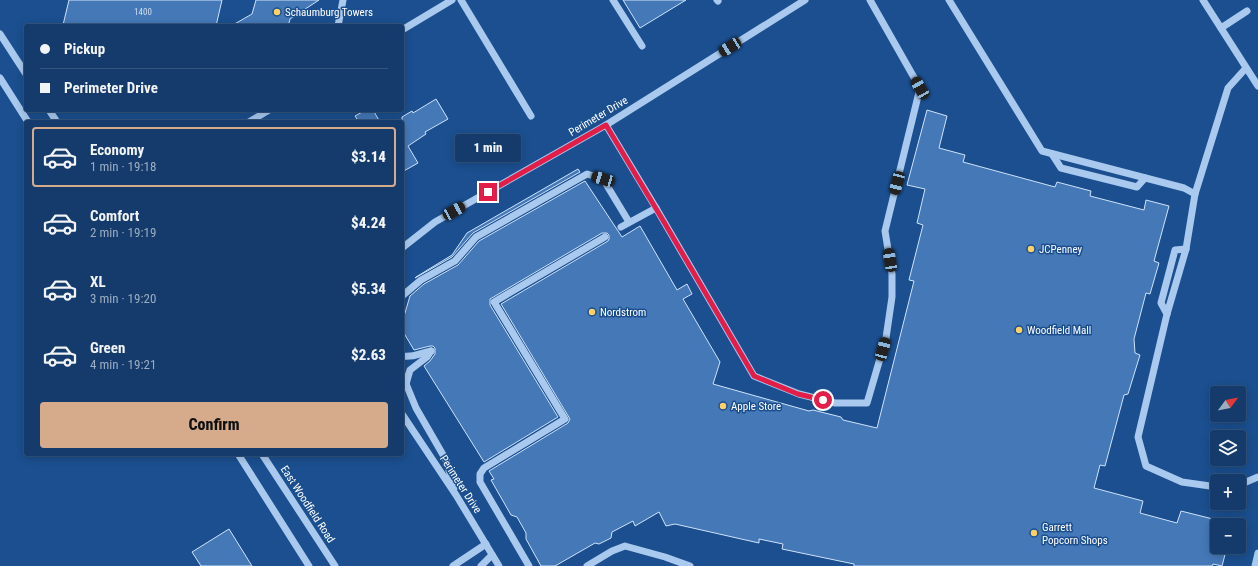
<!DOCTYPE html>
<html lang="en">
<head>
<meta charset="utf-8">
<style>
	:root { --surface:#143b6b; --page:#214673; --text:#f1f3f6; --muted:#9dadc1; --line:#33557e; --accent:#d6ab8b }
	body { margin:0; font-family:"Roboto Condensed",sans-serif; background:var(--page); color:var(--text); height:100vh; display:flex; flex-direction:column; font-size:15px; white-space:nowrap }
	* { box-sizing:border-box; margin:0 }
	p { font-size:13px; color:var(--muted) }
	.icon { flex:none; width:22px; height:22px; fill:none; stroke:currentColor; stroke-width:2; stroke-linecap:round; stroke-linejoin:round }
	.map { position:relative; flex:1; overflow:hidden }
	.sheet { position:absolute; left:24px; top:120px; width:380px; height:336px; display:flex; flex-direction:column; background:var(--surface); border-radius:4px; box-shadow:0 2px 10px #0003,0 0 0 1px var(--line) }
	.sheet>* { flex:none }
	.top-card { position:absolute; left:24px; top:24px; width:380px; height:88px; border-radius:4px; box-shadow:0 2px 10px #0003,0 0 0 1px var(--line); display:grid; align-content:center; height:88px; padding:0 16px; background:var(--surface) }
	.needle { width:26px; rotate:58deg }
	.fabs { position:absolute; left:1210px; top:386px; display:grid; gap:8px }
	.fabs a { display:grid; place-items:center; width:36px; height:36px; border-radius:4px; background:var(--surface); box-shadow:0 2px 10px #0003,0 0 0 1px var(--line); font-size:20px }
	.end { position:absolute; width:18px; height:18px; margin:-9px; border:5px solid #e11d48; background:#fff; box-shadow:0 0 0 2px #fff }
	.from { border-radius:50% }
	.bubble { position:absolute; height:28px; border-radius:4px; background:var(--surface); box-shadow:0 2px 10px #0003,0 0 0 1px var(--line); font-size:13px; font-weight:800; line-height:28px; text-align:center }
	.car { position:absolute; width:12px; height:24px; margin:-12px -6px; border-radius:5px; box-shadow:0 0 3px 1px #0007; background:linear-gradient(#222 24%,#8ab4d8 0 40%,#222 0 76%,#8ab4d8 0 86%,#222 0) }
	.top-card b { display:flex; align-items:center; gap:14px; height:38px; font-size:15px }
	.top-card b+b { border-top:1px solid var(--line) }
	.top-card i { width:10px; height:10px; background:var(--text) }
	ul { padding:7px 0 0; list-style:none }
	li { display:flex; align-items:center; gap:12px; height:60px; margin:0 8px 6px; padding:0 8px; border:2px solid transparent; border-radius:4px }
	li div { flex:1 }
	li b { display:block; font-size:15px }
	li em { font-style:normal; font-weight:800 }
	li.on { border-color:var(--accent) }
	li>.icon { width:36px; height:36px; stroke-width:1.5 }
	.cta { display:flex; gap:8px; margin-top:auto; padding:8px 16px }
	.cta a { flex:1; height:46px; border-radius:4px; background:var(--accent); color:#111; font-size:16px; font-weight:800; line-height:46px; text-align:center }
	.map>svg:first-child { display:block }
</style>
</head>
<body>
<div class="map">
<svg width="1258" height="566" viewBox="0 0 1258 566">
	<rect width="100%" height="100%" fill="#1b4f8f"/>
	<g fill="#4478b7" stroke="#cfe3fa">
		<path d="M 69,0 L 222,0 L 216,26 L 68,26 L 63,25 Z"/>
		<path d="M 256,0 L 319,0 L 290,19 L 289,23 L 284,26 L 231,26 L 252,14 Z"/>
		<path d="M 623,0 L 686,0 L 640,28 Z"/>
		<path d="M 436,99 L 448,119 L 425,132 L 426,134 L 408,146 L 418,163 L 402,172 L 402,117 L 412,111 L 413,113 Z"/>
		<path d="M 366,110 L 373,110 L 380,122 L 359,122 L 355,116 Z"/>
		<path d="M 927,110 L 947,116 L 939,148 L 965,155 L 963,162 L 1055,187 L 1057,182 L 1091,191 L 1090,196 L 1144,210 L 1146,200 L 1169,206 L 1154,261 L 1159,263 L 1150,294 L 1146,293 L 1134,339 L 1135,353 L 1140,355 L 1128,394 L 1124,395 L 1105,466 L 1100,465 L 1094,488 L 1143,501 L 1140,513 L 1177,523 L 1181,511 L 1217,520 L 1217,547 L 1227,547 L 1222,566 L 1213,564 L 1212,566 L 854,566 L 854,564 L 782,549 L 783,544 L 759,539 L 759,543 L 675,524 L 666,526 L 659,512 L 635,526 L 633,521 L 612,532 L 611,538 L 599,544 L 595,543 L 555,566 L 541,566 L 526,539 L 526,533 L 517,517 L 511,515 L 491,480 L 494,479 L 489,471 L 568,423 L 570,419 L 501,304 L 608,241 L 609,239 L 609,235 L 607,233 L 602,233 L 490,299 L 490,305 L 558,417 L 484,462 L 424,366 L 430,361 L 435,354 L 435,348 L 433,346 L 430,346 L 414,350 L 402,330 L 402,323 L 410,296 L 424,284 L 458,265 L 479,241 L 585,181 L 622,237 L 640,226 L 677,290 L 687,284 L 692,294 L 683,299 L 720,362 L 713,384 L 809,411 L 813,410 L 841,417 L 843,420 L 877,428 L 914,281 L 909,280 L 923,225 L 917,223 L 925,189 L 907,185 Z"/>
		<path d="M 578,169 L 580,172 L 473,233 L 452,257 L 415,278 L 416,277 L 452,255 L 467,233 Z"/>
		<path d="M 229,529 L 252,566 L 201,566 L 192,552 Z"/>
	</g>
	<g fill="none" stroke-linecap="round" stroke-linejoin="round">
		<g stroke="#a9c9ee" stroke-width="7">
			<path d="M 461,0 L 531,116"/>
			<path d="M 613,0 L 642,46"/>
			<path d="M 717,0 L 718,1"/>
			<path d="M 949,0 L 1042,151 L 1184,188 L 1195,194"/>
			<path d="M 1203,0 L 1258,86"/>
			<path d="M 338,26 L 343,0"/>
			<path d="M 1221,28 L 1247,11"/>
			<path d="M 402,30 L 452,0"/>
			<path d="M 0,34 L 26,74"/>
			<path d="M 0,78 L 28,122"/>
			<path d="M 49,110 L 57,122"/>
			<path d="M 249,122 L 269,110"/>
			<path d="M 606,125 L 656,208 L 754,376 L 799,394 L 835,403 L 867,403 L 886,338 L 892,297 L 892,274 L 885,231 L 920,88 L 870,0"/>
			<path d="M 1052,154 L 1061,168 L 1137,187 L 1145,178"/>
			<path d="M 621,227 L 656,208"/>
			<path d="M 402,248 L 435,222 L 606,125 L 805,0"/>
			<path d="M 402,296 L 421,280 L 455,261 L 476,237 L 587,174 L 603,179 L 629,222"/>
			<path d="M 1167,314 L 1161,303 L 1175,250 L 1186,249"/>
			<path d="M 402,356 C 415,358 419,353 431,351"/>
			<path d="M 402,374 L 416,408 L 446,460 L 454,488"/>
			<path d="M 406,384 L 410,370 L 427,357 L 431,351"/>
			<path d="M 402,414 L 456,495 L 499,566"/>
			<path d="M 238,454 L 309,566"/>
			<path d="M 262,454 L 335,566"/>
			<path d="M 1239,485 L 1258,477"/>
			<path d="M 1217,487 L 1182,482 L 1146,466 L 1138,437 L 1167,314 L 1186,249 L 1195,194 L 1228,88 L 1246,68"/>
			<path d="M 453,566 L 486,544"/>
			<path d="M 481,566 L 492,555"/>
			<path d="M 529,566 L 480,482 L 480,474 L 484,468 L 565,419 L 494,302 L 605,237"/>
			<path d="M 587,566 L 612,551 L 625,546 L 665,557 L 690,566"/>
			<path d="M 1255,566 L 1258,553"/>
		</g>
	</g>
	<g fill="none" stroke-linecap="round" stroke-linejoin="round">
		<path stroke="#e11d48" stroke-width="5" d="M 488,192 L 606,125 L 664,222 L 754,376 L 798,394 L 823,400"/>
	</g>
	<g fill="#ffd166" stroke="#1b4f8f" stroke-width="1.5">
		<circle cx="277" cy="12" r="4"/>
		<circle cx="1031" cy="249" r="4"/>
		<circle cx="592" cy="312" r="4"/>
		<circle cx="1019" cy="330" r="4"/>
		<circle cx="723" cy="406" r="4"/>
		<circle cx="1034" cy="533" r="4"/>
	</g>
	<g text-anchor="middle" stroke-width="3" stroke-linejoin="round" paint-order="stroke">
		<g font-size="9" fill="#d0dded">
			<text x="143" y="15">1400</text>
		</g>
		<g font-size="11" fill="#fff" stroke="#1b4f8f" text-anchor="start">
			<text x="285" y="16">Schaumburg Towers</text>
			<text x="1039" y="253">JCPenney</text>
			<text x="600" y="316">Nordstrom</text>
			<text x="1027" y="334">Woodfield Mall</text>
			<text x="731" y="410">Apple Store</text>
			<text x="1042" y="531">Garrett<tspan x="1042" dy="13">Popcorn Shops</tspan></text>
		</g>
		<g font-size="11" fill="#fff" stroke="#1b4f8f">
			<text transform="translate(598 116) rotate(-31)" y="4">Perimeter Drive</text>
			<text transform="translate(461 484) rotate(57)" y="4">Perimeter Drive</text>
			<text transform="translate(308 504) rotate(57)" y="4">East Woodfield Road</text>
		</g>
	</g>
</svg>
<div class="fabs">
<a><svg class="needle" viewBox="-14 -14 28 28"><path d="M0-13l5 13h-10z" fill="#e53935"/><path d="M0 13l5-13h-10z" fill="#9dadc1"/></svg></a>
<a><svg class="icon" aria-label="layers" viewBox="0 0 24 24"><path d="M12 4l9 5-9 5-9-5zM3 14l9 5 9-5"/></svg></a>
<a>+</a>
<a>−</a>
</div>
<i class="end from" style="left:823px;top:400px"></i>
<i class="end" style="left:488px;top:192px"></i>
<div class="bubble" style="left:455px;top:134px;width:66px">1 min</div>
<i class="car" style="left:730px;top:47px;rotate:238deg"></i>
<i class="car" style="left:920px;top:88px;rotate:330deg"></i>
<i class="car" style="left:603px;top:179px;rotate:286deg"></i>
<i class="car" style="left:897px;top:183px;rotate:195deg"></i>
<i class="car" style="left:454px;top:211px;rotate:61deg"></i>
<i class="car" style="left:890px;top:260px;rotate:351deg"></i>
<i class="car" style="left:883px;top:349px;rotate:15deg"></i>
<div class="top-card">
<b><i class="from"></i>Pickup</b>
<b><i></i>Perimeter Drive</b>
</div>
<section class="sheet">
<ul>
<li class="on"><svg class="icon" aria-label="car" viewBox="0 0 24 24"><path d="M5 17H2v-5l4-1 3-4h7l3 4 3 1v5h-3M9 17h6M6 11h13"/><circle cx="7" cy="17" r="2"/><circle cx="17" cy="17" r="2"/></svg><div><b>Economy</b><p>1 min · 19:18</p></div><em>$3.14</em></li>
<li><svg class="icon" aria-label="car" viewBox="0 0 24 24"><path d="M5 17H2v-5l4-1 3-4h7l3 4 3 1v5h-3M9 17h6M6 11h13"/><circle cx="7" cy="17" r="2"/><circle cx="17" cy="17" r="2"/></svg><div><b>Comfort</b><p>2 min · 19:19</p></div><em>$4.24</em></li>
<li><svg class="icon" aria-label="car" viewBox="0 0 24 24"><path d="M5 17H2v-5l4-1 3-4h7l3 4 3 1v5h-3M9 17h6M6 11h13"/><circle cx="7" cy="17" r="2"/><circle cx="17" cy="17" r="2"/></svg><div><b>XL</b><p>3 min · 19:20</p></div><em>$5.34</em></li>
<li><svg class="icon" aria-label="car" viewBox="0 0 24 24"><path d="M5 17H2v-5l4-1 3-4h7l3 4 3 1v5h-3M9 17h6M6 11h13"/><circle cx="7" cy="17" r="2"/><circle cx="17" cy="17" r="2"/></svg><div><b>Green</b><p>4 min · 19:21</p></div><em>$2.63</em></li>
</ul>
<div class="cta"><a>Confirm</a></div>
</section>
</div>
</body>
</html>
